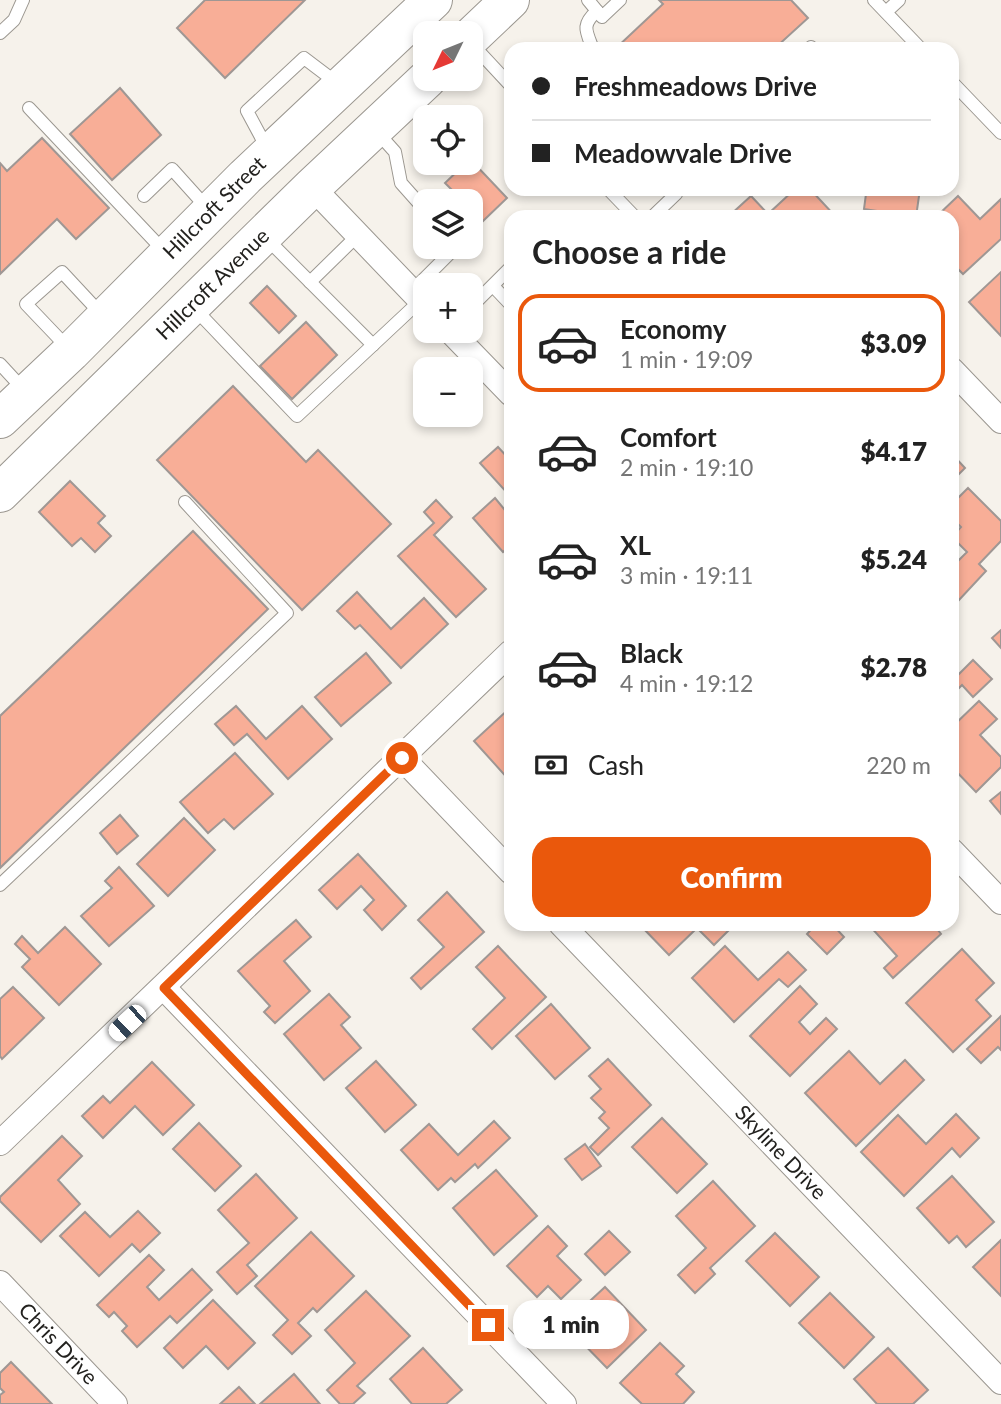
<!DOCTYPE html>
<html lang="en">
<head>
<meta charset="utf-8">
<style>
	:root { --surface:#fff; --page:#f2f2f2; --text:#222; --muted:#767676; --line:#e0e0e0; --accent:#ea580c }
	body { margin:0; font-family:Lato,sans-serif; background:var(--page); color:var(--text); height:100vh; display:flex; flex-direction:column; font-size:26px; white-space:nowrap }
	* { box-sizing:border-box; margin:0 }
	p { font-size:23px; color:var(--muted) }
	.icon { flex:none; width:38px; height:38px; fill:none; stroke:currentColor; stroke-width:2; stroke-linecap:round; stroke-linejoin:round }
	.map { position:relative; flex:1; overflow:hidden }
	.details { position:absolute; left:504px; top:210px; width:455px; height:721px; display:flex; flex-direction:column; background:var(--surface); border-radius:21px; box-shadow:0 4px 10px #0003 }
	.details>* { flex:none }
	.top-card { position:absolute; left:504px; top:42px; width:455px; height:154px; border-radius:21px; box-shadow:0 4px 10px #0003; display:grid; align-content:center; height:154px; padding:0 28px; background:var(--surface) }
	.needle { width:46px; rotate:227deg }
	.tools { position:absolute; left:413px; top:21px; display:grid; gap:14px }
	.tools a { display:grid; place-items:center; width:70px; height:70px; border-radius:14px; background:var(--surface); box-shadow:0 4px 10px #0003; font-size:35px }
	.end { position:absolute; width:32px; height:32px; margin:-16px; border:9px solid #ea580c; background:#fff; box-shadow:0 0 0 4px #fff }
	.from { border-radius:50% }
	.bubble { position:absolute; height:49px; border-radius:21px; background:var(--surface); box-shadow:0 4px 10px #0003; font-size:23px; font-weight:800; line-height:49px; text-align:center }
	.car { position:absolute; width:21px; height:42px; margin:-21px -10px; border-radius:9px; box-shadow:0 0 5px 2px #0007; background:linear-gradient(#fff 24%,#345 0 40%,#fff 0 76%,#345 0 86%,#fff 0) }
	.top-card b { display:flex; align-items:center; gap:24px; height:66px; font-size:26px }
	.top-card b+b { border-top:2px solid var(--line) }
	.top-card i { width:18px; height:18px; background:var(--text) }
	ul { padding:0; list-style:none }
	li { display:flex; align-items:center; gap:21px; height:98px; margin:0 14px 10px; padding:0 14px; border:4px solid transparent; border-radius:21px }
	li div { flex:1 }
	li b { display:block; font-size:26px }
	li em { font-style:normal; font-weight:800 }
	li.current { border-color:var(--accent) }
	li>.icon { width:63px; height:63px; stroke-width:1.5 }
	h2 { padding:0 28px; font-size:32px; line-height:84px }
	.pay { display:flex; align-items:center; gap:18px; height:77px; padding:0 28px; font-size:26px }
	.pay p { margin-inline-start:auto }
	.button { display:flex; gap:14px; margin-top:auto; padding:14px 28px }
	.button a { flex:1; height:80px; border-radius:21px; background:var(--accent); color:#fff; font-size:28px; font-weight:800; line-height:80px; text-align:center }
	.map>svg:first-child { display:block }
</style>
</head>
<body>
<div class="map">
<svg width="1001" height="1404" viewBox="0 0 1001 1404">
	<rect width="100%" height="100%" fill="#f6f2eb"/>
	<g fill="#f8ae97" stroke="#9f9794" stroke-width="2">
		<path d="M 205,0 L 305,0 L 225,78 L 177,28 Z"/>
		<path d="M 659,0 L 791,0 L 808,18 L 774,49 L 615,49 L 663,4 Z"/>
		<path d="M 120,88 L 161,135 L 112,180 L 70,134 Z"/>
		<path d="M 42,138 L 109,208 L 76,239 L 57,219 L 0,274 L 0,163 L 7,171 Z"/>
		<path d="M 471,160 L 507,198 L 482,222 L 471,210 L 471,201 L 463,201 L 445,183 L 466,163 L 471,163 Z"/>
		<path d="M 795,189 L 810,189 L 836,217 L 729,216 L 751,196 L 768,214 Z"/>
		<path d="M 846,189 L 920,189 L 916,217 L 864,209 L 866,194 L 846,191 Z"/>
		<path d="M 958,196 L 980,219 L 1001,199 L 1001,239 L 963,274 L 952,263 L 952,217 L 936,217 Z"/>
		<path d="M 1001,272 L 1001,336 L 969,302 Z"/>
		<path d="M 267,286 L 296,316 L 279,333 L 250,303 Z"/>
		<path d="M 306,322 L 337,355 L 292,399 L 260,366 Z"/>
		<path d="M 233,386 L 306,462 L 318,450 L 391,524 L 302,610 L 157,460 Z"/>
		<path d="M 498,447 L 511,461 L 511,497 L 480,463 Z"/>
		<path d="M 952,454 L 965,468 L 952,481 Z"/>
		<path d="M 70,481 L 105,516 L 98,523 L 111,536 L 95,552 L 81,538 L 72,546 L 39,512 Z"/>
		<path d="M 968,488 L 1001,521 L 1001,541 L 979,564 L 986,571 L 959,600 L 952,593 L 952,567 L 967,552 L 952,537 L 961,527 L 952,518 L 952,504 Z"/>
		<path d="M 495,498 L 504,509 L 511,502 L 511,545 L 503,552 L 473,518 Z"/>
		<path d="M 436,500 L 452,517 L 434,535 L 486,589 L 456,617 L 398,556 L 434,523 L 424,512 Z"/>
		<path d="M 193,531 L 268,609 L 0,868 L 0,716 Z"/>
		<path d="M 357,592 L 391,629 L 424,598 L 448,624 L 401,668 L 360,625 L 355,629 L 337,611 Z"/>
		<path d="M 1001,630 L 1001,648 L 992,638 Z"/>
		<path d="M 366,653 L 391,683 L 341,726 L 315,697 Z"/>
		<path d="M 973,660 L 992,679 L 973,697 L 962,685 L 952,695 L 952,681 Z"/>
		<path d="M 979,701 L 997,719 L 980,735 L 1001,757 L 1001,767 L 976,792 L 952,767 L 952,727 Z"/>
		<path d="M 236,706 L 266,739 L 302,706 L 332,739 L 288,779 L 247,734 L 234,745 L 215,724 Z"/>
		<path d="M 511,707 L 511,782 L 474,741 Z"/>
		<path d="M 235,753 L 273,794 L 234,829 L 224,819 L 208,833 L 180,802 Z"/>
		<path d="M 1001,792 L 1001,814 L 990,801 Z"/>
		<path d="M 120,815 L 138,836 L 117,854 L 100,833 Z"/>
		<path d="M 184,818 L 215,850 L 168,896 L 137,864 Z"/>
		<path d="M 358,854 L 406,906 L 382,930 L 364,910 L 374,900 L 361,886 L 337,909 L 319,890 Z"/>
		<path d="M 119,867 L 154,906 L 109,946 L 81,916 L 112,888 L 105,881 Z"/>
		<path d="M 447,892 L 484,932 L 421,989 L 411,978 L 444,947 L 418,920 Z"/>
		<path d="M 296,920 L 311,937 L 284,961 L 310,991 L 275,1023 L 264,1012 L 270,1006 L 238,971 Z"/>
		<path d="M 646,924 L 735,924 L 714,945 L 697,928 L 669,955 L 642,927 Z"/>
		<path d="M 816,924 L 832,924 L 844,937 L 827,954 L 807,934 Z"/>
		<path d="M 868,924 L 933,924 L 941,934 L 893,978 L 884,968 L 897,956 Z"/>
		<path d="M 65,927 L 101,964 L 59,1005 L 22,967 L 30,959 L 15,944 L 22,936 L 38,953 Z"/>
		<path d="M 498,946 L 546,997 L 492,1049 L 473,1029 L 505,998 L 476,967 Z"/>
		<path d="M 725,946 L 758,980 L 788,952 L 806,970 L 788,987 L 779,979 L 734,1022 L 692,978 Z"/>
		<path d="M 962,949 L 994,983 L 976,1000 L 991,1016 L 953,1052 L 906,1003 Z"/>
		<path d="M 800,986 L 817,1004 L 799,1022 L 810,1034 L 826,1018 L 837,1029 L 790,1076 L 750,1036 Z"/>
		<path d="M 13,987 L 44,1018 L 2,1059 L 0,1056 L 0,999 Z"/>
		<path d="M 329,994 L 350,1017 L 341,1025 L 361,1048 L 324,1080 L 284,1034 Z"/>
		<path d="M 551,1004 L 590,1048 L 555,1079 L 516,1036 Z"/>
		<path d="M 1001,1016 L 1001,1050 L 998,1047 L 981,1063 L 967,1049 Z"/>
		<path d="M 849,1051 L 880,1084 L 905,1060 L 924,1080 L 856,1146 L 805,1093 Z"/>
		<path d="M 608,1059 L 651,1105 L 598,1155 L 590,1147 L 609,1128 L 599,1118 L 605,1112 L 591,1098 L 601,1089 L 589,1076 Z"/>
		<path d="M 376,1061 L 416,1105 L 385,1132 L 346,1088 Z"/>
		<path d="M 152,1062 L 194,1105 L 163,1135 L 135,1106 L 103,1138 L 82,1116 L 103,1096 L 110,1103 Z"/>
		<path d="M 956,1114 L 979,1138 L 960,1157 L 952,1148 L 904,1196 L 861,1152 L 898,1115 L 926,1144 Z"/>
		<path d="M 662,1118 L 707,1164 L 677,1193 L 632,1147 Z"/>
		<path d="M 494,1121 L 510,1138 L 478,1168 L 475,1164 L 455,1182 L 451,1178 L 438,1190 L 401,1150 L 429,1124 L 458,1155 Z"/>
		<path d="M 199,1123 L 241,1166 L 215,1191 L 173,1149 Z"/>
		<path d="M 62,1136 L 82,1156 L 58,1180 L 80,1204 L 41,1242 L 0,1201 L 0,1197 Z"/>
		<path d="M 585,1144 L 601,1166 L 582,1180 L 565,1159 Z"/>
		<path d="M 496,1170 L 537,1216 L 494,1255 L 453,1208 Z"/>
		<path d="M 256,1174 L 297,1218 L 247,1265 L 257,1276 L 237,1294 L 217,1272 L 249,1243 L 218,1210 Z"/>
		<path d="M 952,1176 L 994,1222 L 966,1247 L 957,1236 L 949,1243 L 917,1208 Z"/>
		<path d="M 713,1181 L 755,1226 L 710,1268 L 715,1274 L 695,1293 L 678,1275 L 706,1248 L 676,1216 Z"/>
		<path d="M 138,1211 L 160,1233 L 140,1252 L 132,1244 L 99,1276 L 60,1236 L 85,1212 L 110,1237 Z"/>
		<path d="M 548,1226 L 567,1246 L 557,1256 L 581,1280 L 561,1299 L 548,1286 L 537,1297 L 507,1266 Z"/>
		<path d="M 609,1231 L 630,1252 L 605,1275 L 585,1254 Z"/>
		<path d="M 311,1232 L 354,1276 L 317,1312 L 313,1308 L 298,1323 L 311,1336 L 292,1354 L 273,1335 L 288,1320 L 255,1286 Z"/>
		<path d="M 775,1233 L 819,1277 L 790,1306 L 746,1261 Z"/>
		<path d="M 1001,1240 L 1001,1296 L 973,1267 Z"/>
		<path d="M 149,1255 L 164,1270 L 147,1287 L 159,1300 L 192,1269 L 212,1290 L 177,1323 L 170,1316 L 137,1347 L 122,1331 L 127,1326 L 114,1312 L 109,1317 L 97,1305 Z"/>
		<path d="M 605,1287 L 646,1330 L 607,1368 L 573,1333 L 586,1321 L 577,1313 Z"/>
		<path d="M 366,1291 L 410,1336 L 357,1386 L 365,1393 L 353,1404 L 340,1404 L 327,1390 L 355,1363 L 325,1330 Z"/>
		<path d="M 830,1293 L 874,1337 L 844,1368 L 799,1323 Z"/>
		<path d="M 213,1300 L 255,1343 L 228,1369 L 206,1346 L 183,1368 L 164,1348 Z"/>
		<path d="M 660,1343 L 684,1366 L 676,1374 L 694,1392 L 683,1404 L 642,1404 L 620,1383 Z"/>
		<path d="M 423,1348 L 462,1390 L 446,1404 L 412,1404 L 390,1379 Z"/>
		<path d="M 888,1348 L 928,1390 L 913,1404 L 877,1404 L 854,1379 Z"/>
		<path d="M 11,1362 L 52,1404 L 0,1404 L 0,1395 L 4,1392 L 0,1388 L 0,1373 Z"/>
		<path d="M 294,1374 L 320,1404 L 260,1404 Z"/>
		<path d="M 239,1387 L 255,1404 L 220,1404 Z"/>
	</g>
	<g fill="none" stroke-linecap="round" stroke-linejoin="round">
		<defs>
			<g id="service">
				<path d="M 588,0 L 602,17 L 620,0"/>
				<path d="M 874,0 L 921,49"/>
				<path d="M 886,12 L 899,0"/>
				<path d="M 0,33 L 14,20 L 23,0"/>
				<path d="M 471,43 L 511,86"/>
				<path d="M 593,49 C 586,31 581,25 597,11"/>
				<path d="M 809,49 L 811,47"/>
				<path d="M 952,82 L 1001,133"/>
				<path d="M 29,108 L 165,252"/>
				<path d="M 378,133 L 395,152 L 401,183 L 425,210"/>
				<path d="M 268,150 L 247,111 L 304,58 L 337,83"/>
				<path d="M 608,189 L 635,217"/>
				<path d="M 144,196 L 172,169 L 208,209"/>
				<path d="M 652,217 L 676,194"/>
				<path d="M 267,239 L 373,345"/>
				<path d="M 310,282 L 358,235"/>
				<path d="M 493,286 L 511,305"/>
				<path d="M 412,291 L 456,247"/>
				<path d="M 471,307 L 511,267"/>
				<path d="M 194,308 L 297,416 L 421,300"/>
				<path d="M 68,348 L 26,304 L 62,272 L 102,315"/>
				<path d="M 0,364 L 24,390"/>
				<path d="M 0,885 L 287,613 L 185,502"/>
			</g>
			<g id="minor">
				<path d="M 312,187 L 425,305"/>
				<path d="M 450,331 L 511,394"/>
				<path d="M 952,370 L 1001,421"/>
				<path d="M 402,758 L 511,872"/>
				<path d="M 952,851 L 1001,902"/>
				<path id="s1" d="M 561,924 L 1001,1382"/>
				<path d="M 164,988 L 564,1404"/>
				<path d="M 0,1143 L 511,652"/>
				<path id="s2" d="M 0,1283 L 115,1404"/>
			</g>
			<g id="primary">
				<path d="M 471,37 L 510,0"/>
				<path id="s3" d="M 0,419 L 71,352 L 245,177 L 433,0"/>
				<path id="s4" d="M 0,493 L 312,187 L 427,79"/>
			</g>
		</defs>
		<use href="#service" stroke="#9b9790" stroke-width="14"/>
		<use href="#minor" stroke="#9b9790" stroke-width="26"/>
		<use href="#primary" stroke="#9b9790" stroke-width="40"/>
		<use href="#service" stroke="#fff" stroke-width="12"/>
		<use href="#minor" stroke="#fff" stroke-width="24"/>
		<use href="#primary" stroke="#fff" stroke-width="38"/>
	</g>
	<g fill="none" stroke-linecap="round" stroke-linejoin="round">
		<path stroke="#ea580c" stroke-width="9" d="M 402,758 L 164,988 L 488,1325"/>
	</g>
	<g text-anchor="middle" stroke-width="5" stroke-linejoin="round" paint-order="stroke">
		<g font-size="21" fill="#23221f" stroke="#f6f2eb">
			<text dy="7" stroke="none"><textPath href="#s3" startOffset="301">Hillcroft Street</textPath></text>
			<text dy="7" stroke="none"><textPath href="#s4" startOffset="298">Hillcroft Avenue</textPath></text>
			<text dy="7" stroke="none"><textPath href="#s1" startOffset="317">Skyline Drive</textPath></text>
			<text dy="7" stroke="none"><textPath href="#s2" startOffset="84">Chris Drive</textPath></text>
		</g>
	</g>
</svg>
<div class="tools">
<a><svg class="needle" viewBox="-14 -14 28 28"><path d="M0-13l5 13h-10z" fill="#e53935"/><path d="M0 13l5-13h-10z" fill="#767676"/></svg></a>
<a><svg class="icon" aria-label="locate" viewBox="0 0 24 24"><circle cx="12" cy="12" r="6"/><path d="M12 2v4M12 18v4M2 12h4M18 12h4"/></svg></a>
<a><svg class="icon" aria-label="layers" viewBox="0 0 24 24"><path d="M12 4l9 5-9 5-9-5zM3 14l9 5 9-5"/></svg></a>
<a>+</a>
<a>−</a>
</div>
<i class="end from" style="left:402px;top:758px"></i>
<i class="end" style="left:488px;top:1325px"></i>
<div class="bubble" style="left:513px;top:1300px;width:116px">1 min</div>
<i class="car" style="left:127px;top:1023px;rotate:227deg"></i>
<div class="top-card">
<b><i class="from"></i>Freshmeadows Drive</b>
<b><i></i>Meadowvale Drive</b>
</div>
<section class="details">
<h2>Choose a ride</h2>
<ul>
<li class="current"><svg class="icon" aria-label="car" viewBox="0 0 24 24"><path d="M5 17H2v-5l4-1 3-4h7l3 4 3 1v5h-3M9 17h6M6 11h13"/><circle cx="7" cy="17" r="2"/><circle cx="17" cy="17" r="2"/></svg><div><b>Economy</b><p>1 min · 19:09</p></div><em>$3.09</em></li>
<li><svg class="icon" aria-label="car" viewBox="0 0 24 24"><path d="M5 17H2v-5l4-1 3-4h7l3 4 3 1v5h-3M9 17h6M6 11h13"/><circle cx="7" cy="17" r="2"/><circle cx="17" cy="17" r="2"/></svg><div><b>Comfort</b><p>2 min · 19:10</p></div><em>$4.17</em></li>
<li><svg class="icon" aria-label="car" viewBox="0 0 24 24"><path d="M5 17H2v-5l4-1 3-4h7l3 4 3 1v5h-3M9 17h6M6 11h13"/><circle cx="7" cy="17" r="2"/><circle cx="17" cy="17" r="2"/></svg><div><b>XL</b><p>3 min · 19:11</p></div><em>$5.24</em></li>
<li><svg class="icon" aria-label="car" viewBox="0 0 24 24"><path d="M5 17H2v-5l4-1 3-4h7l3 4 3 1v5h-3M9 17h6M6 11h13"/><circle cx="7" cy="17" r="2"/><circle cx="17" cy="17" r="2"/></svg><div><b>Black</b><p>4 min · 19:12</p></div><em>$2.78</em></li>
</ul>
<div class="pay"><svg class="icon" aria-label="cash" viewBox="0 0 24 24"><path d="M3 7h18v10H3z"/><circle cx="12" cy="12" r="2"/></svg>Cash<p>220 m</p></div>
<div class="button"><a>Confirm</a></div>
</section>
</div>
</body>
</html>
